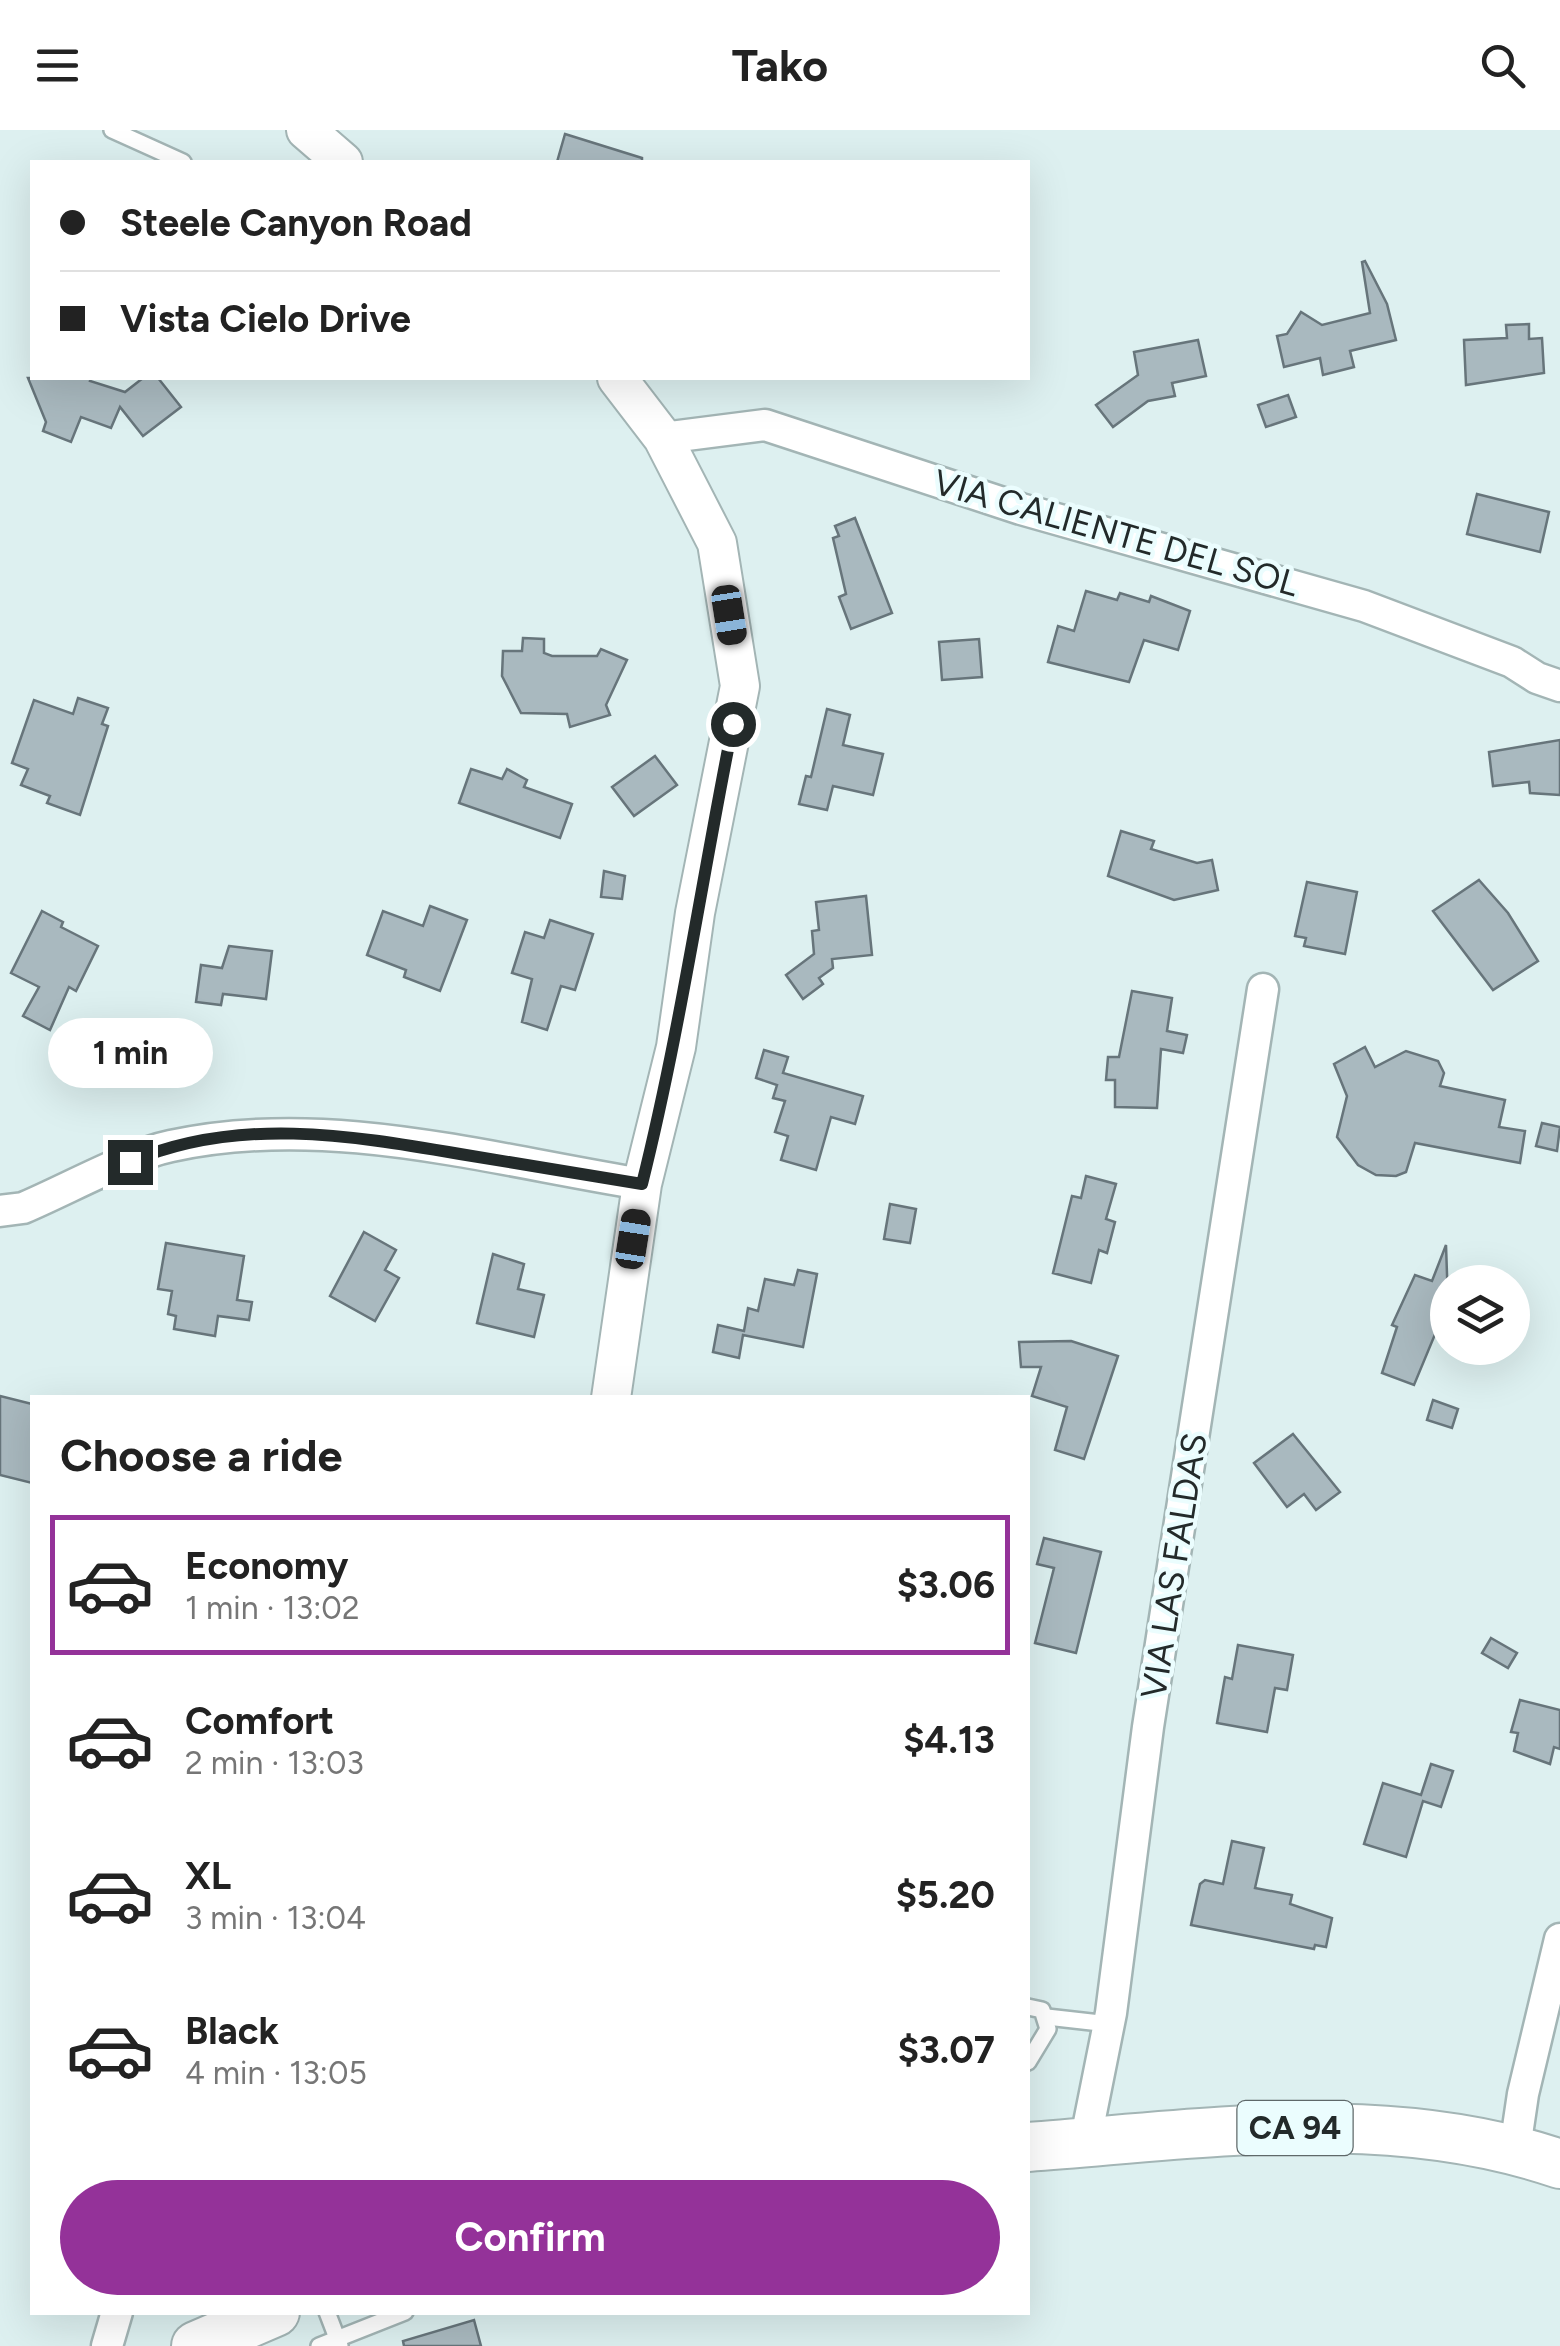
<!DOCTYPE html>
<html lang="en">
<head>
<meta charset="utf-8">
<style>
	:root { --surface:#fff; --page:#f6f6f6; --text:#222; --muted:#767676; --line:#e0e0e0; --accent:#943299 }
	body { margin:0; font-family:Figtree,sans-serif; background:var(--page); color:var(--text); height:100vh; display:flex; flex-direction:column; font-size:38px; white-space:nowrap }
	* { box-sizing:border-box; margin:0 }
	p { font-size:32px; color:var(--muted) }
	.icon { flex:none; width:55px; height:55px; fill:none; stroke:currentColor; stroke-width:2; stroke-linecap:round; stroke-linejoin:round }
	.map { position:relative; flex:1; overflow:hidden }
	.drawer { position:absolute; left:30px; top:1265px; width:1000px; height:920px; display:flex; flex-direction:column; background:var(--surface); border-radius:0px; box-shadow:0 10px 40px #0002 }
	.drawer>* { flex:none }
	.guide { position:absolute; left:30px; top:30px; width:1000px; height:220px; border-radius:0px; box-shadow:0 10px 40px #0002; display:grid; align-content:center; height:220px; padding:0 30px; background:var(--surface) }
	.buttons { position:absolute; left:1430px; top:1135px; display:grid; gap:20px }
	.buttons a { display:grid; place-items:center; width:100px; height:100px; border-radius:50%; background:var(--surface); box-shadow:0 10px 40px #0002; font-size:50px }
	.end { position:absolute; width:45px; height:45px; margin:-22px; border:12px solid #232a2a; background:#fff; box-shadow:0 0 0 5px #fff }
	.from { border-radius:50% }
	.bubble { position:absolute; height:70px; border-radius:35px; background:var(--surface); box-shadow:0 10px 40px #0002; font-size:32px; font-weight:700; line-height:70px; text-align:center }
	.car { position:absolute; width:30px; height:60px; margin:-30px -15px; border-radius:12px; box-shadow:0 0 8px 2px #0007; background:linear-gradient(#222 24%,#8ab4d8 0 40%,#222 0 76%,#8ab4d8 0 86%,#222 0) }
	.guide b { display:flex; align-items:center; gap:35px; height:95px; font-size:38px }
	.guide b+b { border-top:2px solid var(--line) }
	.guide i { width:25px; height:25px; background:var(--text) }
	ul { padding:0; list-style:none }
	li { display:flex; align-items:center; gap:30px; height:140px; margin:0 20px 15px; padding:0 10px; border:5px solid transparent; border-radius:0px }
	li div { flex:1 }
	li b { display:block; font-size:38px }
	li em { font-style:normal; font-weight:700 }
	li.selected { border-color:var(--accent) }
	li>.icon { width:90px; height:90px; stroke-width:1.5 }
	h2 { padding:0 30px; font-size:45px; line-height:120px }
	.primary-button { display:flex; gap:20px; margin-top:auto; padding:20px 30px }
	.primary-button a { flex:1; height:115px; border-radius:60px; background:var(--accent); color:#fff; font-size:40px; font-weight:700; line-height:115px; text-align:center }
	header { display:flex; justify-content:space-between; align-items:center; height:130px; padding:0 30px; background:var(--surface); font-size:45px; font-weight:700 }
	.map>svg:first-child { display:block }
</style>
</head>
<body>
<header><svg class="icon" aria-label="menu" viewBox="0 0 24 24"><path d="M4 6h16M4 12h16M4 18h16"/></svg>Tako<svg class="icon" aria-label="search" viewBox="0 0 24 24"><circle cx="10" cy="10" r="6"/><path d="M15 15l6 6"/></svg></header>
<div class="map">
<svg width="1560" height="2216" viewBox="0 0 1560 2216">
	<rect width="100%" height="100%" fill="#ddf0f0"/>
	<g fill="#a9b9bf" stroke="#67757b" stroke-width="2.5">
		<path d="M 565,4 L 642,28 L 642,32 L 557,32 Z"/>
		<path d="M 1365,131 L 1387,174 L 1396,210 L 1350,221 L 1354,237 L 1323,245 L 1320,228 L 1284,237 L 1277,206 L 1287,204 L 1301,182 L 1322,195 L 1370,183 L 1362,132 Z"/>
		<path d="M 1529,194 L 1529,209 L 1542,208 L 1544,243 L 1466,255 L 1464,210 L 1507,208 L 1506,195 Z"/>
		<path d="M 1198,210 L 1206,246 L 1172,253 L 1175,266 L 1148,271 L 1113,297 L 1096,275 L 1138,245 L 1134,222 Z"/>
		<path d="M 28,248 L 91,248 L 90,251 L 125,262 L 143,248 L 158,248 L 181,277 L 143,306 L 120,277 L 111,298 L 81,287 L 71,312 L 43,301 L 46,292 Z"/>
		<path d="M 1288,265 L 1296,287 L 1266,297 L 1258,275 Z"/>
		<path d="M 1477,364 L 1549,382 L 1540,422 L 1467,404 Z"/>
		<path d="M 855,388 L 892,483 L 851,499 L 839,467 L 846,464 L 833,408 L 839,406 L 835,396 Z"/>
		<path d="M 1086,461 L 1117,470 L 1120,463 L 1149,472 L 1151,466 L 1190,481 L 1178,520 L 1144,510 L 1129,552 L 1048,532 L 1058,496 L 1074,501 Z"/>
		<path d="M 523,508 L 544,509 L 544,523 L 552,526 L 597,526 L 601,519 L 627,530 L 606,575 L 610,585 L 570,597 L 567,584 L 521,583 L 502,546 L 503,521 L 522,521 Z"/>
		<path d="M 979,509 L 982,547 L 942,550 L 939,512 Z"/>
		<path d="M 78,568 L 108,578 L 102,594 L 108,596 L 80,685 L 47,673 L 50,666 L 21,655 L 28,639 L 12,633 L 34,570 L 73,584 Z"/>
		<path d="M 827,579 L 850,585 L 843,615 L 883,624 L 873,665 L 833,656 L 827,680 L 799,674 L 806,646 L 811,647 Z"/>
		<path d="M 1560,610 L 1560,665 L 1530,663 L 1529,652 L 1493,656 L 1489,622 Z"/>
		<path d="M 655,626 L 677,655 L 634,686 L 612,657 Z"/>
		<path d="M 471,639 L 502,649 L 507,639 L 527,650 L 524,657 L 572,674 L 560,708 L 459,673 Z"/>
		<path d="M 1121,701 L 1154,711 L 1151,719 L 1197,733 L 1212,730 L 1218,760 L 1174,770 L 1108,746 Z"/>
		<path d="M 604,741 L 625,746 L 622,769 L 601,767 Z"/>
		<path d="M 1479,750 L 1508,783 L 1538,831 L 1493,860 L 1433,781 Z"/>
		<path d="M 1307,752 L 1357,762 L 1345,824 L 1304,816 L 1306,808 L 1295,806 Z"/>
		<path d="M 866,766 L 872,825 L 832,829 L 833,838 L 819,848 L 823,854 L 803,869 L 786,845 L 814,824 L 812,801 L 819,800 L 816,772 Z"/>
		<path d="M 430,776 L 467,790 L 440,861 L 404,847 L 406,840 L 367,825 L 383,781 L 423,796 Z"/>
		<path d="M 42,781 L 63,792 L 61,797 L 98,816 L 76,861 L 69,857 L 50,900 L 23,886 L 39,857 L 11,843 Z"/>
		<path d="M 550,790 L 593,804 L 575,860 L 561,856 L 547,900 L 522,892 L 532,849 L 512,843 L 525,802 L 544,808 Z"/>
		<path d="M 229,816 L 272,821 L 266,869 L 223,864 L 221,875 L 196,872 L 201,835 L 222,838 Z"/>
		<path d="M 1132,861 L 1172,868 L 1167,901 L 1187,905 L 1183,923 L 1161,919 L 1157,978 L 1115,977 L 1115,950 L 1106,950 L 1108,927 L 1119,927 Z"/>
		<path d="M 1365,917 L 1375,937 L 1406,921 L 1438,931 L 1444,943 L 1440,956 L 1505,970 L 1499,997 L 1525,1001 L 1520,1033 L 1415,1013 L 1406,1042 L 1396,1046 L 1376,1045 L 1358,1035 L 1337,1007 L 1347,966 L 1334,934 Z"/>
		<path d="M 764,920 L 788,927 L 783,943 L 863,966 L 855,994 L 831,987 L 816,1040 L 781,1030 L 788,1006 L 775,1002 L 785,971 L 773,968 L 777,955 L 756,948 Z"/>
		<path d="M 1542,993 L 1560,997 L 1557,1021 L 1536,1016 Z"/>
		<path d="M 1086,1046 L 1116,1054 L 1106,1089 L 1115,1092 L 1107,1123 L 1099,1120 L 1091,1153 L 1053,1143 L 1072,1066 L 1081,1068 Z"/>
		<path d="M 890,1074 L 916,1079 L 910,1113 L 884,1109 Z"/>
		<path d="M 364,1102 L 396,1120 L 385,1140 L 399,1148 L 375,1191 L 330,1166 Z"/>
		<path d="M 166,1113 L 244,1126 L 237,1170 L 252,1172 L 249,1190 L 218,1186 L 215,1206 L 174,1199 L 176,1186 L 168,1184 L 172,1161 L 158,1159 Z"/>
		<path d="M 1446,1115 L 1448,1173 L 1414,1255 L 1382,1243 L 1397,1197 L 1392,1195 L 1415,1145 L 1432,1151 Z"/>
		<path d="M 493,1124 L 524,1134 L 518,1159 L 544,1165 L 534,1207 L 477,1193 Z"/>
		<path d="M 798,1140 L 817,1144 L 803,1217 L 743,1205 L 739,1228 L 713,1222 L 718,1195 L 744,1201 L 748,1178 L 758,1181 L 765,1149 L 794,1155 Z"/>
		<path d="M 1071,1211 L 1118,1226 L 1084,1329 L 1055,1320 L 1067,1277 L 1032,1266 L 1041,1237 L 1021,1237 L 1019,1212 Z"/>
		<path d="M 0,1266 L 32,1274 L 32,1353 L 0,1345 Z"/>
		<path d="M 1433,1270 L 1458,1279 L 1452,1298 L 1427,1290 Z"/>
		<path d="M 1293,1304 L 1340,1362 L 1316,1380 L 1304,1364 L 1287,1377 L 1254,1333 Z"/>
		<path d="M 1044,1408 L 1101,1422 L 1076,1523 L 1035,1513 L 1054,1438 L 1037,1434 Z"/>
		<path d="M 1491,1508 L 1517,1523 L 1508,1538 L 1482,1523 Z"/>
		<path d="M 1238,1515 L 1293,1525 L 1287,1560 L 1275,1558 L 1267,1602 L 1217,1593 L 1225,1547 L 1232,1549 Z"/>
		<path d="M 1520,1570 L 1560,1580 L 1560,1619 L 1554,1617 L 1550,1634 L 1514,1621 L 1518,1603 L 1511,1602 Z"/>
		<path d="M 1431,1634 L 1453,1641 L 1441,1677 L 1423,1671 L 1406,1727 L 1364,1714 L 1383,1653 L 1421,1665 Z"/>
		<path d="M 1232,1711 L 1264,1718 L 1255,1758 L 1292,1765 L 1290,1774 L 1332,1788 L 1326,1817 L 1315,1815 L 1314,1819 L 1191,1795 L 1200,1754 L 1205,1750 L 1223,1754 Z"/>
		<path d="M 474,2190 L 481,2216 L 404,2216 L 403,2211 Z"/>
	</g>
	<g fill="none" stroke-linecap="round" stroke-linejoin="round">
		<defs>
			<g id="service">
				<path d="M 112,0 L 183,32"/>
				<path d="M 1028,1877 L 1042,1880 L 1048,1899 L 1028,1932"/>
				<path d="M 1047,1887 L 1109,1894"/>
				<path d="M 327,2182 L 340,2216"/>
				<path d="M 319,2216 L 405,2182"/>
			</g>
			<g id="minor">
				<path d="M 663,308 L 765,295 L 1021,379 L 1364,476 L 1512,532 L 1537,548 L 1560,556"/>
				<path d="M 0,1081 L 23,1078 C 66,1060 128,1025 171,1016 C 327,982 487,1029 642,1054"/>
				<path d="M 1085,2013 L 1111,1883 L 1148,1597 L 1263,859"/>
				<path d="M 1515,2018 L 1523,1964 L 1560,1809"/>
				<path d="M 107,2216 L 117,2182"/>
			</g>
			<g id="tertiary">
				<path d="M 306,0 L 343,32"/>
				<path d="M 611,1268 L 642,1054 L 676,917 L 695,783 L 740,556 L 717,413 L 663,308 L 617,248"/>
			</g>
			<g id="trunk">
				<path d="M 1028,2017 C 1205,2004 1388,1975 1560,2034"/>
				<path d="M 196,2216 L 275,2182"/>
			</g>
		</defs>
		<use href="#service" stroke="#a3b5b5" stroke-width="20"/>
		<use href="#minor" stroke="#a3b5b5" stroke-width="35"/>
		<use href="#tertiary" stroke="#a3b5b5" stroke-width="42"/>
		<use href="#trunk" stroke="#a3b5b5" stroke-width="52"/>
		<use href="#service" stroke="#fff" stroke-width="15"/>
		<use href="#minor" stroke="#fff" stroke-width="30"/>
		<use href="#tertiary" stroke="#fff" stroke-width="38"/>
		<use href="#trunk" stroke="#fff" stroke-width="48"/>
	</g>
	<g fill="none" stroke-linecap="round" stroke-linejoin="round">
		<path stroke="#232a2a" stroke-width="12" d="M 130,1032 C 237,986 349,1005 460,1024 C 521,1034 581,1044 642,1054 C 680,902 702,748 733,594"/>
	</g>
	<g text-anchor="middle" stroke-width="9" stroke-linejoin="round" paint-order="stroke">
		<rect fill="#ebfdfe" stroke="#5f696a" stroke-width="2.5" x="1237.5" y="1971" width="115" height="54" rx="8"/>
		<g font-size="32" font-weight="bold" fill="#232a2a">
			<text x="1295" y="2009">CA 94</text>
		</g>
		<g font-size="35" fill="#232a2a" stroke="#ebfdfe">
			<text transform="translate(1116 403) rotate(16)" y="12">VIA CALIENTE DEL SOL</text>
			<text transform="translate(1174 1436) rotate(-81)" y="12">VIA LAS FALDAS</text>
		</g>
	</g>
</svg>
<div class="buttons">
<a><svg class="icon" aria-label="layers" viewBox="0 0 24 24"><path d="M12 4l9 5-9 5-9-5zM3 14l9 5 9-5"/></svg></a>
</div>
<i class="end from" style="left:733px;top:594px"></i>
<i class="end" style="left:130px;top:1032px"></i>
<div class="bubble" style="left:48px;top:888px;width:165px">1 min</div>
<i class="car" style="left:729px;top:485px;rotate:171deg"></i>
<i class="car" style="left:633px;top:1109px;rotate:9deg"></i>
<div class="guide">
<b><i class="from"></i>Steele Canyon Road</b>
<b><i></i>Vista Cielo Drive</b>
</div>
<section class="drawer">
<h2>Choose a ride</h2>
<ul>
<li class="selected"><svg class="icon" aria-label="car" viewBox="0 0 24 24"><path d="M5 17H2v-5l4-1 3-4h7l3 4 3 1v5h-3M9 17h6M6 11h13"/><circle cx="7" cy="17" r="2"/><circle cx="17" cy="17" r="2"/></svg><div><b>Economy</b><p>1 min · 13:02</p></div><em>$3.06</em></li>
<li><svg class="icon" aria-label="car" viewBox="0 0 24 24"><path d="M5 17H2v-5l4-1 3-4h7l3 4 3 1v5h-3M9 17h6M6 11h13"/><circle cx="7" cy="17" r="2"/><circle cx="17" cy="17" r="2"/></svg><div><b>Comfort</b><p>2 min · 13:03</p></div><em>$4.13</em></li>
<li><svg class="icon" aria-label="car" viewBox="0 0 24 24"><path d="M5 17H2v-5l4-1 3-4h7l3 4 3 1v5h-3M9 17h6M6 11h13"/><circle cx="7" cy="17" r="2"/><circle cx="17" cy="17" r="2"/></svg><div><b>XL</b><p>3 min · 13:04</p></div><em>$5.20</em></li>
<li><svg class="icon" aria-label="car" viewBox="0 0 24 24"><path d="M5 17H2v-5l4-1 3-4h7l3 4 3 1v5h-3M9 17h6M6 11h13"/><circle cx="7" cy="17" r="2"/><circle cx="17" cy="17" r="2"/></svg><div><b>Black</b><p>4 min · 13:05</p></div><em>$3.07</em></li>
</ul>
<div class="primary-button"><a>Confirm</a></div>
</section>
</div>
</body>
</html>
